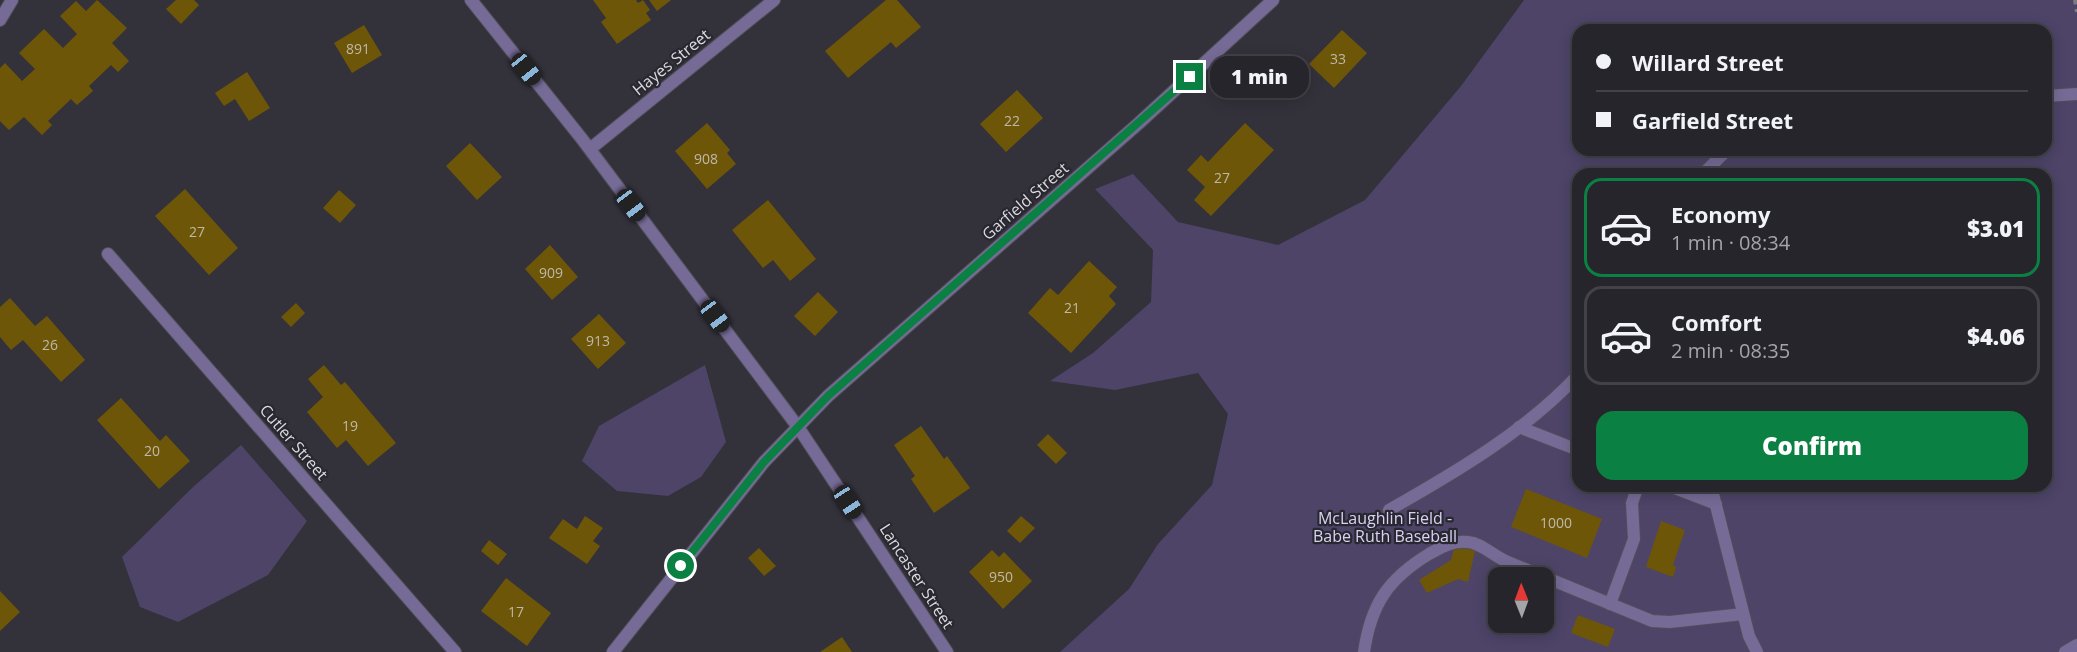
<!DOCTYPE html>
<html lang="en">
<head>
<meta charset="utf-8">
<style>
	:root { --surface:#26252c; --page:#323138; --text:#f1f3f6; --muted:#a4a5a9; --line:#424248; --accent:#0b8043 }
	body { margin:0; font-family:"Open Sans",sans-serif; background:var(--page); color:var(--text); height:100vh; display:flex; flex-direction:column; font-size:22px; white-space:nowrap }
	* { box-sizing:border-box; margin:0 }
	p { font-size:20px; color:var(--muted) }
	.icon { flex:none; width:33px; height:33px; fill:none; stroke:currentColor; stroke-width:2; stroke-linecap:round; stroke-linejoin:round }
	.map { position:relative; flex:1; overflow:hidden }
	.side { position:absolute; left:1572px; top:168px; width:480px; height:324px; display:flex; flex-direction:column; background:var(--surface); border-radius:18px; box-shadow:0 3px 15px #0003,0 0 0 2px var(--line) }
	.side>* { flex:none }
	.guide { position:absolute; left:1572px; top:24px; width:480px; height:132px; border-radius:18px; box-shadow:0 3px 15px #0003,0 0 0 2px var(--line); display:grid; align-content:center; height:132px; padding:0 24px; background:var(--surface) }
	.needle { width:39px; rotate:359deg }
	.tools { position:absolute; left:1488px; top:567px; display:grid; gap:12px }
	.tools a { display:grid; place-items:center; width:66px; height:66px; border-radius:12px; background:var(--surface); box-shadow:0 3px 15px #0003,0 0 0 2px var(--line); font-size:30px }
	.end { position:absolute; width:27px; height:27px; margin:-14px; border:8px solid #0b8043; background:#fff; box-shadow:0 0 0 3px #fff }
	.from { border-radius:50% }
	.bubble { position:absolute; height:42px; border-radius:18px; background:var(--surface); box-shadow:0 3px 15px #0003,0 0 0 2px var(--line); font-size:20px; font-weight:800; line-height:42px; text-align:center }
	.car { position:absolute; width:18px; height:36px; margin:-18px -9px; border-radius:8px; box-shadow:0 0 4px 2px #0007; background:linear-gradient(#222 24%,#8ab4d8 0 40%,#222 0 76%,#8ab4d8 0 86%,#222 0) }
	.guide b { display:flex; align-items:center; gap:21px; height:57px; font-size:22px }
	.guide b+b { border-top:2px solid var(--line) }
	.guide i { width:15px; height:15px; background:var(--text) }
	ul { padding:10px 0 0; list-style:none }
	li { display:flex; align-items:center; gap:18px; height:99px; margin:0 12px 9px; padding:0 12px; border:3px solid var(--line); border-radius:18px }
	li div { flex:1 }
	li b { display:block; font-size:22px }
	li em { font-style:normal; font-weight:800 }
	li.on { border-color:var(--accent) }
	li>.icon { width:54px; height:54px; stroke-width:1.5 }
	.button { display:flex; gap:12px; margin-top:auto; padding:12px 24px }
	.button a { flex:1; height:69px; border-radius:18px; background:var(--accent); color:#fff; font-size:24px; font-weight:800; line-height:69px; text-align:center }
	.map>svg:first-child { display:block }
</style>
</head>
<body>
<div class="map">
<svg width="2077" height="652" viewBox="0 0 2077 652">
	<rect width="100%" height="100%" fill="#33313a"/>
	<g fill="#4d4468" fill-rule="evenodd">
		<path d="M 1524,0 L 2077,0 L 2077,652 L 1060,652 L 1129,589 L 1158,544 L 1212,485 L 1228,414 L 1198,373 L 1115,390 L 1050,381 L 1093,353 L 1151,302 L 1153,250 L 1095,189 L 1133,174 L 1178,222 L 1278,245 L 1365,200 L 1461,86 ZM 1578,30 L 2046,30 L 2046,150 L 1578,150 ZM 1578,174 L 2046,174 L 2046,486 L 1578,486 ZM 1498,578 L 1544,578 L 1544,622 L 1498,622 Z"/>
		<path d="M 705,365 L 726,442 L 701,477 L 668,496 L 617,491 L 582,461 L 599,426 Z"/>
		<path d="M 241,445 L 307,521 L 268,575 L 178,622 L 140,607 L 122,557 L 193,487 Z"/>
	</g>
	<g fill="#6e5609">
		<path d="M 97,0 L 127,28 L 112,43 L 129,61 L 118,72 L 111,65 L 89,86 L 93,91 L 77,105 L 71,99 L 48,121 L 52,125 L 42,135 L 24,117 L 9,130 L 0,121 L 0,68 L 5,63 L 22,81 L 35,69 L 19,53 L 44,29 L 63,48 L 77,34 L 60,16 L 76,1 L 86,11 Z"/>
		<path d="M 176,0 L 194,0 L 199,5 L 181,24 L 166,9 Z"/>
		<path d="M 593,0 L 636,0 L 638,3 L 643,0 L 650,10 L 646,13 L 651,20 L 617,44 L 601,22 L 606,18 Z"/>
		<path d="M 649,0 L 671,0 L 657,11 Z"/>
		<path d="M 886,0 L 897,0 L 921,27 L 896,48 L 891,42 L 848,78 L 825,51 Z"/>
		<path d="M 364,25 L 382,55 L 352,73 L 334,43 Z"/>
		<path d="M 1342,30 L 1367,53 L 1334,88 L 1309,64 Z"/>
		<path d="M 247,72 L 270,108 L 249,121 L 235,99 L 224,106 L 215,93 Z"/>
		<path d="M 1017,90 L 1043,118 L 1006,152 L 980,124 Z"/>
		<path d="M 707,123 L 730,150 L 727,153 L 736,164 L 707,189 L 675,151 Z"/>
		<path d="M 1245,123 L 1274,150 L 1211,216 L 1194,200 L 1205,187 L 1187,170 L 1201,155 L 1208,162 Z"/>
		<path d="M 470,143 L 502,177 L 477,200 L 446,166 Z"/>
		<path d="M 1956,170 L 1956,174 L 1918,174 L 1918,171 Z"/>
		<path d="M 185,189 L 238,248 L 209,275 L 155,216 Z"/>
		<path d="M 339,190 L 356,205 L 340,223 L 323,208 Z"/>
		<path d="M 768,200 L 816,259 L 790,281 L 773,260 L 763,268 L 732,230 Z"/>
		<path d="M 550,245 L 578,277 L 552,300 L 525,269 Z"/>
		<path d="M 1089,261 L 1117,287 L 1109,296 L 1116,304 L 1071,353 L 1028,313 L 1050,288 L 1058,295 Z"/>
		<path d="M 818,292 L 838,312 L 815,336 L 794,316 Z"/>
		<path d="M 10,298 L 35,326 L 47,316 L 85,360 L 61,382 L 23,340 L 11,350 L 0,337 L 0,307 Z"/>
		<path d="M 296,303 L 305,313 L 291,327 L 281,317 Z"/>
		<path d="M 599,314 L 626,343 L 598,369 L 571,339 Z"/>
		<path d="M 324,365 L 341,385 L 345,382 L 396,443 L 368,466 L 346,440 L 337,448 L 307,412 L 323,397 L 308,379 Z"/>
		<path d="M 121,398 L 160,441 L 166,435 L 190,461 L 159,489 L 97,420 Z"/>
		<path d="M 921,426 L 944,459 L 947,456 L 970,488 L 934,513 L 911,479 L 915,476 L 894,445 Z"/>
		<path d="M 1048,434 L 1067,453 L 1056,464 L 1037,445 Z"/>
		<path d="M 1526,489 L 1602,519 L 1587,558 L 1511,527 Z"/>
		<path d="M 585,516 L 603,528 L 593,541 L 600,546 L 587,564 L 549,538 L 563,519 L 577,529 Z"/>
		<path d="M 1021,516 L 1035,528 L 1020,543 L 1007,531 Z"/>
		<path d="M 1661,521 L 1685,530 L 1673,565 L 1676,567 L 1673,577 L 1646,567 Z"/>
		<path d="M 489,540 L 507,554 L 498,565 L 481,551 Z"/>
		<path d="M 1455,545 L 1475,551 L 1468,582 L 1458,579 L 1427,593 L 1419,580 L 1451,560 Z"/>
		<path d="M 759,548 L 776,566 L 764,576 L 748,558 Z"/>
		<path d="M 992,550 L 999,557 L 1004,552 L 1032,581 L 1003,609 L 969,572 Z"/>
		<path d="M 506,578 L 551,613 L 527,646 L 481,611 Z"/>
		<path d="M 0,591 L 20,612 L 0,631 Z"/>
		<path d="M 1578,615 L 1615,629 L 1608,647 L 1571,633 Z"/>
		<path d="M 842,637 L 852,652 L 820,652 Z"/>
	</g>
	<g fill="none" stroke-linecap="round" stroke-linejoin="round">
		<defs>
			<g id="service">
				<path d="M 2046,96 L 2077,94"/>
				<path d="M 1843,150 L 1860,150"/>
				<path d="M 1703,174 L 1727,150"/>
				<path d="M 1519,427 L 1578,450"/>
				<path d="M 1669,486 L 1716,504"/>
				<path d="M 1711,486 L 1749,636 L 1757,652"/>
				<path d="M 1389,510 C 1456,472 1526,431 1578,375"/>
				<path d="M 1610,604 L 1634,539 L 1632,503 L 1638,486"/>
				<path d="M 1364,652 C 1371,604 1388,579 1429,554 C 1442,547 1453,540 1468,542 C 1482,543 1494,557 1508,562 C 1556,582 1604,601 1652,621 L 1670,622 L 1743,614"/>
				<path d="M 2065,652 L 2077,645"/>
			</g>
			<g id="minor">
				<path d="M 471,0 L 582,139 L 798,427 L 947,652"/>
				<path d="M 0,20 L 12,0"/>
				<path d="M 590,149 L 774,0"/>
				<path d="M 108,254 L 455,652"/>
				<path d="M 613,652 L 764,462 L 828,396 L 1139,123 L 1273,0"/>
			</g>
		</defs>
		<use href="#service" stroke="#514f58" stroke-width="14"/>
		<use href="#minor" stroke="#514f58" stroke-width="14"/>
		<path stroke="#7e7c83" stroke-width="4" stroke-dasharray="4.5 4.5" stroke-linecap="butt" d="M 2075,0 L 2077,12"/>
		<use href="#service" stroke="#766b97" stroke-width="12"/>
		<use href="#minor" stroke="#766b97" stroke-width="12"/>
	</g>
	<g fill="none" stroke-linecap="round" stroke-linejoin="round">
		<path stroke="#0b8043" stroke-width="8" d="M 681,566 L 764,462 L 828,396 L 1190,77"/>
	</g>
	<g text-anchor="middle" stroke-width="4.5" stroke-linejoin="round" paint-order="stroke">
		<g font-size="14" fill="#bfb8a9">
			<text x="358" y="54">891</text>
			<text x="1338" y="64">33</text>
			<text x="1012" y="126">22</text>
			<text x="706" y="164">908</text>
			<text x="1222" y="183">27</text>
			<text x="197" y="237">27</text>
			<text x="551" y="278">909</text>
			<text x="1072" y="313">21</text>
			<text x="598" y="346">913</text>
			<text x="50" y="350">26</text>
			<text x="350" y="431">19</text>
			<text x="152" y="456">20</text>
			<text x="1556" y="528">1000</text>
			<text x="1001" y="582">950</text>
			<text x="516" y="617">17</text>
		</g>
		<g font-size="16" fill="#dad9de" stroke="#292830">
			<text transform="translate(671 62) rotate(-39)" y="6">Hayes Street</text>
			<text transform="translate(1025 201) rotate(-41)" y="6">Garfield Street</text>
			<text transform="translate(294 442) rotate(49)" y="6">Cutler Street</text>
			<text transform="translate(917 576) rotate(57)" y="6">Lancaster Street</text>
		</g>
		<g font-size="16" fill="#d9d2f5" stroke="#292830">
			<text x="1385" y="524">McLaughlin Field -<tspan x="1385" dy="18">Babe Ruth Baseball</tspan></text>
		</g>
	</g>
</svg>
<div class="tools">
<a><svg class="needle" viewBox="-14 -14 28 28"><path d="M0-13l5 13h-10z" fill="#e53935"/><path d="M0 13l5-13h-10z" fill="#a4a5a9"/></svg></a>
</div>
<i class="end from" style="left:681px;top:566px"></i>
<i class="end" style="left:1190px;top:77px"></i>
<div class="bubble" style="left:1210px;top:56px;width:99px">1 min</div>
<i class="car" style="left:526px;top:69px;rotate:141deg"></i>
<i class="car" style="left:631px;top:205px;rotate:143deg"></i>
<i class="car" style="left:715px;top:316px;rotate:143deg"></i>
<i class="car" style="left:848px;top:502px;rotate:147deg"></i>
<div class="guide">
<b><i class="from"></i>Willard Street</b>
<b><i></i>Garfield Street</b>
</div>
<section class="side">
<ul>
<li class="on"><svg class="icon" aria-label="car" viewBox="0 0 24 24"><path d="M5 17H2v-5l4-1 3-4h7l3 4 3 1v5h-3M9 17h6M6 11h13"/><circle cx="7" cy="17" r="2"/><circle cx="17" cy="17" r="2"/></svg><div><b>Economy</b><p>1 min · 08:34</p></div><em>$3.01</em></li>
<li><svg class="icon" aria-label="car" viewBox="0 0 24 24"><path d="M5 17H2v-5l4-1 3-4h7l3 4 3 1v5h-3M9 17h6M6 11h13"/><circle cx="7" cy="17" r="2"/><circle cx="17" cy="17" r="2"/></svg><div><b>Comfort</b><p>2 min · 08:35</p></div><em>$4.06</em></li>
</ul>
<div class="button"><a>Confirm</a></div>
</section>
</div>
</body>
</html>
